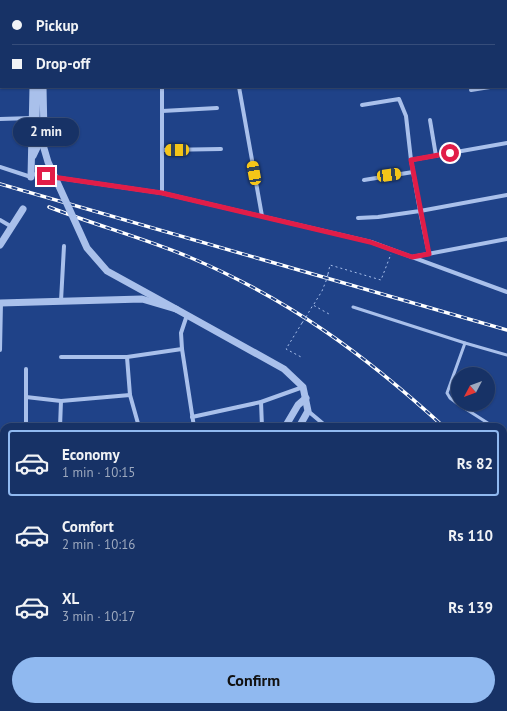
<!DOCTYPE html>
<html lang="en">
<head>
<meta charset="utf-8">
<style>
	:root { --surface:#173266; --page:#203a6c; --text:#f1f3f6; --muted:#9eaabf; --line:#364d7a; --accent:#90b9f0 }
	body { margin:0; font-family:"PT Sans",sans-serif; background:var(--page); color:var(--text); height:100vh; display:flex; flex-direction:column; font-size:15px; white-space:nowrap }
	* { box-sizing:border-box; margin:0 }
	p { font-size:13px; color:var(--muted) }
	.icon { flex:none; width:22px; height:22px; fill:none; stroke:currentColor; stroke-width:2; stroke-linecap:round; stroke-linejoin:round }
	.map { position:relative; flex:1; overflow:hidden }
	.sheet { position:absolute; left:0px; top:423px; width:507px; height:288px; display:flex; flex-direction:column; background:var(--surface); border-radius:12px 12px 0 0; box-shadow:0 1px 3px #0004,0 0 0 1px var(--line) }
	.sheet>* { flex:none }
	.top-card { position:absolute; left:0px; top:0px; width:507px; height:88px; box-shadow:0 1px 3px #0004,0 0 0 1px var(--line); display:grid; align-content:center; height:88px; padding:0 12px; background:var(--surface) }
	.needle { width:26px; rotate:229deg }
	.fabs { position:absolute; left:451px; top:367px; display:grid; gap:8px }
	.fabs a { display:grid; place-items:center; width:44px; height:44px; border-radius:50%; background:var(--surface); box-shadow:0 1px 3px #0004,0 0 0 1px var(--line); font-size:20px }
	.end { position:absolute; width:18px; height:18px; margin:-9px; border:5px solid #e11d48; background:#fff; box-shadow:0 0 0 2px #fff }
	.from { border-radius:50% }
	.bubble { position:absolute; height:28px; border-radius:14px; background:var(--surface); box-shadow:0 1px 3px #0004,0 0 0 1px var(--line); font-size:13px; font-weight:600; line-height:28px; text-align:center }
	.car { position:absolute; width:12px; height:24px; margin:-12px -6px; border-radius:5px; box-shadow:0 0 3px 1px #0007; background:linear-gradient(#f5c518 24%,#345 0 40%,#f5c518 0 76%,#345 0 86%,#f5c518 0) }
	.top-card b { display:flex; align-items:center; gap:14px; height:38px; font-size:15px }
	.top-card b+b { border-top:1px solid var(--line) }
	.top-card i { width:10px; height:10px; background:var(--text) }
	ul { padding:7px 0 0; list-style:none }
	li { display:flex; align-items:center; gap:12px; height:66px; margin:0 8px 6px; padding:0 4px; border:2px solid transparent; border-radius:4px }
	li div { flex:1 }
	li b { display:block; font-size:15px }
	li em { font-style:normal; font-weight:600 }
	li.selected { border-color:var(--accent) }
	li>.icon { width:36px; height:36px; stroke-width:1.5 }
	.primary-button { display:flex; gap:8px; margin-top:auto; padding:8px 12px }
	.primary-button a { flex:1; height:46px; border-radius:24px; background:var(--accent); color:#111; font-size:16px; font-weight:600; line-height:46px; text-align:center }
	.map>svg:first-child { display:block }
</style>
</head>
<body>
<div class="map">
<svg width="507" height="711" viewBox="0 0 507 711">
	<rect width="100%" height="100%" fill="#1f4288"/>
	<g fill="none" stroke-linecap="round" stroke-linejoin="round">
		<g stroke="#a9c0eb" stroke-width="1" stroke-dasharray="2 3" stroke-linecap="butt">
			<path d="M 328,274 L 330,265 L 381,280 L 391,254"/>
			<path d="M 314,304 L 322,291 L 326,281"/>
			<path d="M 306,317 L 313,305 L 329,314"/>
			<path d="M 302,323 L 286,349 L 303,358"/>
		</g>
		<g stroke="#a9c0eb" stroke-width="3">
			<path d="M 353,307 L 465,343 L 507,355"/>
			<path d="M 458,404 L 450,398 L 447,393 L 465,343"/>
			<path d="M 458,404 L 494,427"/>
			<path d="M 503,437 L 507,440"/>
		</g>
		<g stroke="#a9c0eb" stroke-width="4">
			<path d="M 180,0 L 180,1"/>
			<path d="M 313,0 L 313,1"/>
			<path d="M 438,0 L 438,1"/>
			<path d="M 102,1 L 106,0"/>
			<path d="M 493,1 L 498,0"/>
			<path d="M 506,31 L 507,34"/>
			<path d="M 506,39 L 507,39"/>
			<path d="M 506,84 L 507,84"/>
			<path d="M 0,85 L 1,85"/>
			<path d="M 162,87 L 162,193"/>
			<path d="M 239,87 L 262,216"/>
			<path d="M 471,90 L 490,87"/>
			<path d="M 362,105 L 399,99 L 406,116 L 411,160"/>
			<path d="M 162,111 L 217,108"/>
			<path d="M 0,119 L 32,118"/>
			<path d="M 430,120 L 436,156"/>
			<path d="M 162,150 L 221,149"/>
			<path d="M 0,167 L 31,177"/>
			<path d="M 32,174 L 162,193 L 371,242 L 507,292"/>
			<path d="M 364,180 L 413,172"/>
			<path d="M 358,218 L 378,217 L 420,211 L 411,160 L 507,143"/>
			<path d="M 0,220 L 12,227"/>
			<path d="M 429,254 L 420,211 L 507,195"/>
			<path d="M 412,257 L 507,239"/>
			<path d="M 61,301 L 64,246"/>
			<path d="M 187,315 L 181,333 L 182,349 L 194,427"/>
			<path d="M 0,350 L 1,303"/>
			<path d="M 61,357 L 127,357 L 182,349"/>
			<path d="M 127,357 L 130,395 L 139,427"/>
			<path d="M 26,369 L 26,427"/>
			<path d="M 26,397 L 61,401 L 130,395"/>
			<path d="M 261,402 L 262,427"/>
			<path d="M 308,411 L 327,427"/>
			<path d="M 192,417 L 261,402 L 303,387"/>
			<path d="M 60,427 L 61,401"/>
			<path d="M 79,427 L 85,427"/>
			<path d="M 0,437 L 1,461"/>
			<path d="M 0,489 L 4,489"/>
			<path d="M 0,535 L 4,536"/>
			<path d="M 0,594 L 4,593"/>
			<path d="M 503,602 L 507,604"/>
			<path d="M 503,626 L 507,620"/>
			<path d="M 0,660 L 4,660"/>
			<path d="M 503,680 L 507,683"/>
			<path d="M 503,692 L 507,687"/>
			<path d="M 107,707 L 113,711"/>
			<path d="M 346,707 L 350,711"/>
			<path d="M 258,711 L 261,707"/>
			<path d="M 390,711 L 393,707"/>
			<path d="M 440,711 L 443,707"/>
			<path d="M 489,711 L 492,707"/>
		</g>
		<g stroke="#a9c0eb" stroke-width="7">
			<path d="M 24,0 L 24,1"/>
			<path d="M 33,0 L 34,1"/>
			<path d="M 33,156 L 44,133 L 43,87"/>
			<path d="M 31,177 L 33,87"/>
			<path d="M 0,245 L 23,209"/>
			<path d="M 0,303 L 142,299 L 176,309 L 284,369 L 303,387 L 308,411 L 299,427"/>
			<path d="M 285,427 L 298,405 L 306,398"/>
			<path d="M 100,711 L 103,707"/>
			<path d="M 117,711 L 120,707"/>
		</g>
		<defs>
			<g id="rail">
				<path d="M 0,184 L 507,330"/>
				<path d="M 49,207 C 95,225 143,238 189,257 C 289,299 365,355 444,427"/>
				<path d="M 503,490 L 507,495"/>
			</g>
		</defs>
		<use href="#rail" stroke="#fff" stroke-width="3.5"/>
		<use href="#rail" stroke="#1f4288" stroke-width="2" stroke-dasharray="6" stroke-linecap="butt"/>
		<g stroke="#a9c0eb" stroke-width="1" stroke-dasharray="2 3" stroke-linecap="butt">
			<path d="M 326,281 L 328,274"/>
			<path d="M 302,323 L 306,317"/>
		</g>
		<path stroke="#a9c0eb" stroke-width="7" d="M 37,87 L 36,121 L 48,162 L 87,248 L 107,271 L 176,309"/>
	</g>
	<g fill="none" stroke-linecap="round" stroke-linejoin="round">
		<path stroke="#e11d48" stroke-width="5" d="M 46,176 L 162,193 L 370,242 L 412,257 L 429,254 L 411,160 L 450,153"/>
	</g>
</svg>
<div class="fabs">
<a><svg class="needle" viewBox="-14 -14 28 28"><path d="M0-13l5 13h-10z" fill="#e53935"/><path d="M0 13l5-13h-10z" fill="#9eaabf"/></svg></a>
</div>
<i class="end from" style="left:450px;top:153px"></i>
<i class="end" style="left:46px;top:176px"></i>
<div class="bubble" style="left:13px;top:118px;width:66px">2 min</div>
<i class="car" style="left:177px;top:150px;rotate:269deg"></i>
<i class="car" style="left:254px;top:173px;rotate:350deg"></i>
<i class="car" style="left:389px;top:175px;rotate:82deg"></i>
<div class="top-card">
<b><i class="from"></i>Pickup</b>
<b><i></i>Drop-off</b>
</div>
<section class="sheet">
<ul>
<li class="selected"><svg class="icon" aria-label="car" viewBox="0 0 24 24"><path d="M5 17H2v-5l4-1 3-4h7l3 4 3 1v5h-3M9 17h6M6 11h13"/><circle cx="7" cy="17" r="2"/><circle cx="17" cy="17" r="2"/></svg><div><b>Economy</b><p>1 min · 10:15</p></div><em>Rs 82</em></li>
<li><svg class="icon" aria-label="car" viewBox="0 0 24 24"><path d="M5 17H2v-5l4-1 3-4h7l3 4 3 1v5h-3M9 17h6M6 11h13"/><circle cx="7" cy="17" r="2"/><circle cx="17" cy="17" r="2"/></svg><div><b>Comfort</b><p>2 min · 10:16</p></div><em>Rs 110</em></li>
<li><svg class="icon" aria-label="car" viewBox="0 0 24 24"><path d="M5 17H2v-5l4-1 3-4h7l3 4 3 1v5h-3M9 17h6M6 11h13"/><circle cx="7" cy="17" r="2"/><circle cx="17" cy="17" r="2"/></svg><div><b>XL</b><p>3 min · 10:17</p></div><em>Rs 139</em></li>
</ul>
<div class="primary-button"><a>Confirm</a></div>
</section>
</div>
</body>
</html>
